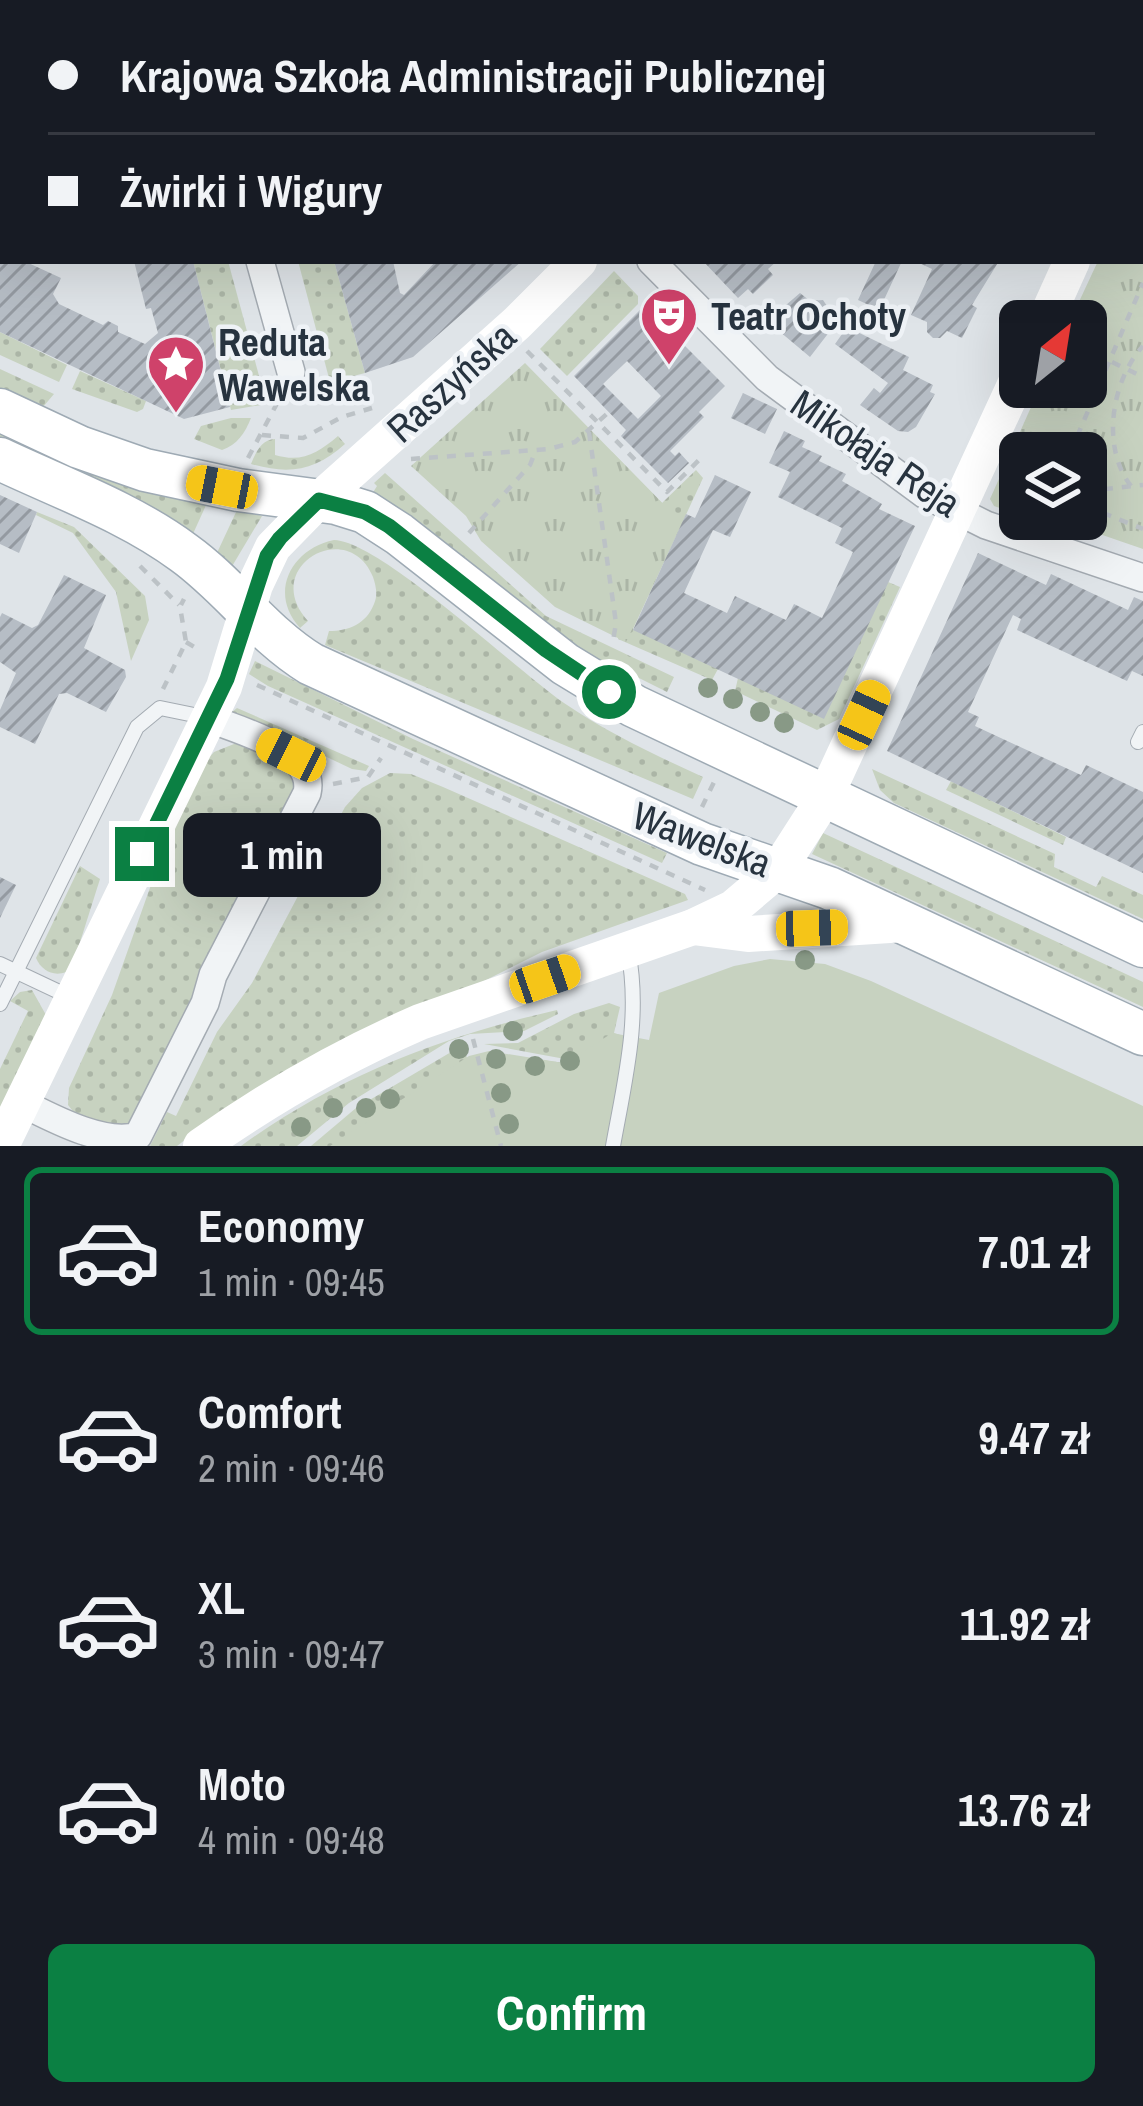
<!DOCTYPE html>
<html lang="en">
<head>
<meta charset="utf-8">
<style>
	:root { --surface:#171b24; --page:#20242c; --text:#f1f3f6; --muted:#9ea1a6; --line:#363941; --accent:#0b8043 }
	body { margin:0; font-family:"Archivo Narrow",sans-serif; background:var(--page); color:var(--text); height:100vh; display:flex; flex-direction:column; font-size:45px; white-space:nowrap }
	* { box-sizing:border-box; margin:0 }
	p { font-size:39px; color:var(--muted) }
	.icon { flex:none; width:66px; height:66px; fill:none; stroke:currentColor; stroke-width:2; stroke-linecap:round; stroke-linejoin:round }
	.map { position:relative; height:1146px; overflow:hidden }
	.panel { display:flex; flex-direction:column; background:var(--surface); flex:1 }
	.panel>* { flex:none }
	.hud { position:absolute; left:0px; top:0px; width:1143px; height:264px; box-shadow:0 12px 48px #0002; display:grid; align-content:center; height:264px; padding:0 48px; background:var(--surface) }
	.needle { width:78px; rotate:30deg }
	.tools { position:absolute; left:999px; top:300px; display:grid; gap:24px }
	.tools a { display:grid; place-items:center; width:108px; height:108px; border-radius:18px; background:var(--surface); box-shadow:0 12px 48px #0002; font-size:60px }
	.end { position:absolute; width:54px; height:54px; margin:-27px; border:15px solid #0b8043; background:#fff; box-shadow:0 0 0 6px #fff }
	.from { border-radius:50% }
	.bubble { position:absolute; height:84px; border-radius:18px; background:var(--surface); box-shadow:0 12px 48px #0002; font-size:39px; font-weight:700; line-height:84px; text-align:center }
	.car { position:absolute; width:36px; height:72px; margin:-36px -18px; border-radius:15px; box-shadow:0 0 9px 3px #0007; background:linear-gradient(#f5c518 24%,#345 0 40%,#f5c518 0 76%,#345 0 86%,#f5c518 0) }
	.hud b { display:flex; align-items:center; gap:42px; height:114px; font-size:45px }
	.hud b+b { border-top:3px solid var(--line) }
	.hud i { width:30px; height:30px; background:var(--text) }
	ul { padding:21px 0 0; list-style:none }
	li { display:flex; align-items:center; gap:36px; height:168px; margin:0 24px 18px; padding:0 24px; border:6px solid transparent; border-radius:18px }
	li div { flex:1 }
	li b { display:block; font-size:45px }
	li em { font-style:normal; font-weight:700 }
	li.active { border-color:var(--accent) }
	li>.icon { width:108px; height:108px; stroke-width:1.5 }
	.primary-button { display:flex; gap:24px; margin-top:auto; padding:24px 48px }
	.primary-button a { flex:1; height:138px; border-radius:18px; background:var(--accent); color:#fff; font-size:48px; font-weight:700; line-height:138px; text-align:center }
	.map>svg:first-child { display:block }
</style>
</head>
<body>
<div class="map">
<svg width="1143" height="1146" viewBox="0 0 1143 1146">
	<defs>
		<pattern id="grass-dots" width="8" height="8" patternUnits="userSpaceOnUse" patternTransform="scale(3)"><rect width="8" height="8" fill="#c7d2c0"/><path d="M2 2h.1M6 6h.1" fill="none" stroke="#abb5a6" stroke-width="1.8" stroke-linecap="round"/></pattern>
		<pattern id="park-tufts" width="24" height="20" patternUnits="userSpaceOnUse" patternTransform="scale(3)"><rect width="24" height="20" fill="#c7d2c0"/><path d="M3 7l-1-3M5 7V3M7 7l1-3M15 17l-1-3M17 17v-4M19 17l1-3" fill="none" stroke="#abb5a6"/></pattern>
		<pattern id="building-hatch" width="6" height="6" patternUnits="userSpaceOnUse" patternTransform="scale(3)"><rect width="6" height="6" fill="#b6bdc5"/><path d="M-1 1l2-2M0 6l6-6M5 7l2-2" fill="none" stroke="#949aa1"/></pattern>
	</defs>
	<rect width="100%" height="100%" fill="#dfe4e8"/>
	<g fill="url(#grass-dots)">
		<path d="M 193,261 L 228,261 L 265,398 L 261,405 L 231,410 Z"/>
		<path d="M 298,261 L 334,261 L 365,373 L 330,382 Z"/>
		<path d="M 614,271 L 638,296 L 638,304 L 567,376 L 540,349 Z"/>
		<path d="M 0,332 L 67,365 L 59,382 L 0,355 Z"/>
		<path d="M 0,369 L 54,394 L 43,407 L 0,390 Z"/>
		<path d="M 80,371 L 146,401 L 143,409 L 137,412 L 72,389 Z"/>
		<path d="M 231,418 L 251,418 C 245,433 237,445 222,450 L 194,439 L 201,426 Z"/>
		<path d="M 0,430 L 207,503 L 192,536 L 0,439 Z"/>
		<path d="M 338,436 L 345,444 C 315,471 289,475 251,464 C 256,452 261,440 275,439 L 275,455 C 302,463 318,453 338,436 Z"/>
		<path d="M 612,452 L 662,503 L 696,470 L 703,478 L 633,629 L 718,669 L 712,680 L 618,639 Z"/>
		<path d="M 385,473 L 546,616 L 674,677 L 667,692 L 639,678 L 636,683 L 585,652 L 372,494 L 377,486 L 374,483 Z"/>
		<path d="M 237,510 L 262,516 L 231,568 L 216,555 Z"/>
		<path d="M 37,512 L 74,527 L 145,596 L 149,620 L 131,661 L 116,592 L 73,533 L 36,515 Z"/>
		<path d="M 334,540 C 380,541 515,669 564,703 C 608,733 655,755 703,777 L 693,799 L 325,645 L 329,631 C 349,631 366,624 374,604 C 378,595 376,586 373,577 C 348,516 259,567 308,621 L 300,628 C 268,593 291,549 334,540 Z"/>
		<path d="M 888,582 L 900,587 L 839,719 L 817,730 L 735,691 L 738,678 Z"/>
		<path d="M 255,661 L 413,739 L 667,853 L 662,863 L 268,686 L 249,674 Z"/>
		<path d="M 237,708 L 369,766 L 366,771 L 352,769 L 232,712 Z"/>
		<path d="M 239,742 L 294,768 L 296,793 L 129,1122 L 119,1130 L 76,1115 L 68,1105 L 69,1088 L 112,995 L 163,851 L 204,763 L 214,752 Z"/>
		<path d="M 872,769 L 1055,854 L 1054,867 L 1096,887 L 1102,876 L 1143,895 L 1143,919 L 894,803 L 880,790 Z"/>
		<path d="M 390,773 L 411,774 L 443,787 L 685,894 L 688,900 L 542,952 L 219,1114 L 177,1146 L 150,1146 L 167,1112 L 176,1116 L 217,1032 L 252,983 L 345,807 L 362,788 Z"/>
		<path d="M 951,781 L 1066,837 L 1063,845 L 946,790 Z"/>
		<path d="M 823,833 L 1143,982 L 1143,1007 L 812,854 Z"/>
		<path d="M 80,866 L 100,879 L 75,958 L 66,972 C 53,977 41,970 36,958 Z"/>
		<path d="M 32,990 L 46,1015 L 0,1115 L 0,1069 L 28,1011 L 10,1001 L 20,992 Z"/>
		<path d="M 609,1003 L 620,1007 L 614,1033 L 620,1035 L 600,1146 L 485,1052 L 564,1063 L 565,1059 L 484,1044 L 518,1043 L 574,1014 Z"/>
		<path d="M 557,1010 L 558,1014 L 524,1031 L 470,1034 L 449,1041 L 349,1103 L 297,1146 L 241,1146 C 337,1076 443,1036 557,1010 Z"/>
		<path d="M 463,1045 L 494,1146 L 311,1146 L 356,1108 Z"/>
	</g>
	<g fill="url(#park-tufts)">
		<path d="M 1143,180 L 1143,549 L 1056,519 L 1086,519 L 1086,453 L 1020,453 L 1020,515 L 994,506 L 990,499 L 1040,387 L 1086,387 L 1086,321 L 1070,321 L 1098,261 L 1140,261 Z"/>
		<path d="M 525,363 L 682,523 L 626,642 L 555,607 L 481,541 L 466,516 L 411,466 Z"/>
	</g>
	<path fill="#c7d2c0" d="M 770,959 L 825,964 L 871,981 L 1143,1106 L 1143,1146 L 330,1146 L 469,1056 L 489,1051 L 576,1065 L 574,1058 L 612,1033 L 649,1040 L 659,993 L 734,966 Z"/>
	<g fill="url(#building-hatch)" fill-rule="evenodd">
		<path d="M 0,261 L 24,261 L 61,278 L 53,294 L 59,304 L 103,325 L 108,321 L 118,326 L 118,332 L 145,344 L 158,333 L 151,308 L 146,309 L 134,261 L 193,261 L 230,407 L 184,419 L 0,332 Z"/>
		<path d="M 334,261 L 393,261 L 400,293 L 404,295 L 436,261 L 522,261 L 413,357 L 365,373 Z"/>
		<path d="M 703,261 L 777,261 L 768,269 L 773,275 L 753,294 L 748,289 L 738,298 Z"/>
		<path d="M 876,261 L 902,261 L 883,302 L 890,305 L 886,313 L 858,300 Z"/>
		<path d="M 915,261 L 999,261 L 972,305 L 977,308 L 962,338 L 947,331 L 940,338 L 933,338 L 927,332 L 927,322 L 911,315 L 932,269 Z"/>
		<path d="M 800,293 L 810,301 L 823,300 L 827,306 L 826,314 L 837,322 L 810,357 L 773,326 L 780,318 L 779,311 Z"/>
		<path d="M 646,304 L 680,332 L 675,336 L 725,386 L 699,412 L 704,417 L 670,451 L 675,456 L 679,452 L 689,463 L 668,483 L 621,436 L 626,430 L 574,376 ZM 627,361 L 661,396 L 638,419 L 603,384 Z"/>
		<path d="M 847,327 L 909,357 L 903,370 L 933,385 L 930,392 L 935,394 L 916,427 L 908,432 L 898,431 L 860,405 L 874,388 L 880,393 L 888,383 L 835,344 Z"/>
		<path d="M 743,393 L 777,409 L 765,434 L 731,418 Z"/>
		<path d="M 784,431 L 805,441 L 802,447 L 822,456 L 819,461 L 846,474 L 842,481 L 882,504 L 879,509 L 915,526 L 824,719 L 633,630 L 686,514 L 695,518 L 715,475 L 751,492 L 730,537 L 713,530 L 684,593 L 727,613 L 735,596 L 786,620 L 794,604 L 822,618 L 853,552 L 835,543 L 842,528 L 778,497 L 790,472 L 769,463 Z"/>
		<path d="M 0,495 L 37,512 L 19,553 L 0,544 Z"/>
		<path d="M 978,553 L 1046,585 L 1051,574 L 1128,610 L 1134,597 L 1143,601 L 1143,676 L 1132,671 L 1127,681 L 1017,630 L 1021,619 L 1013,615 L 968,712 L 979,717 L 975,726 L 1081,775 L 1086,765 L 1143,792 L 1143,873 L 887,751 Z"/>
		<path d="M 64,575 L 106,595 L 84,648 L 125,670 L 126,677 L 106,712 L 67,693 L 59,694 L 35,744 L 0,727 L 0,710 L 16,673 L 0,662 L 0,617 L 2,613 L 32,628 L 38,625 Z"/>
		<path d="M 0,877 L 16,885 L 0,918 Z"/>
	</g>
	<g fill="none" stroke-linecap="round" stroke-linejoin="round">
		<defs>
			<g id="lane">
				<path d="M 1138,742 L 1143,732"/>
				<path d="M 0,964 L 72,998"/>
				<path d="M 0,1004 L 137,727 L 160,708 L 204,717"/>
				<path d="M 613,1146 C 625,1079 641,1017 628,950"/>
			</g>
			<g id="street">
				<path d="M 189,0 L 190,3"/>
				<path d="M 978,0 L 981,3"/>
				<path d="M 380,3 L 387,0"/>
				<path d="M 0,86 L 3,86"/>
				<path d="M 1140,153 L 1143,154"/>
				<path d="M 260,261 L 291,372"/>
				<path d="M 651,261 L 767,378 L 924,494 L 986,525 L 1143,578"/>
				<path d="M 22,1103 C 54,1119 104,1146 138,1136 L 205,1003 L 213,975 L 307,793 C 317,750 240,731 208,718"/>
			</g>
			<g id="primary">
				<path d="M 0,410 L 79,447 L 145,470 L 238,490 L 336,503 L 365,512 L 399,534 L 565,664 L 634,706 L 1143,946"/>
				<path d="M 0,459 C 61,488 129,512 184,553 C 230,586 262,634 311,664 L 702,844 L 829,888 L 1143,1034"/>
			</g>
		</defs>
		<use href="#lane" stroke="#a4abb2" stroke-width="16"/>
		<use href="#street" stroke="#a4abb2" stroke-width="30"/>
		<use href="#primary" stroke="#9eaab4" stroke-width="45"/>
		<g stroke="#bcc2c6" stroke-width="4.5" stroke-dasharray="9 9" stroke-linecap="butt">
			<path d="M 510,0 L 511,3"/>
			<path d="M 527,351 L 667,492 L 699,460"/>
			<path d="M 1112,362 L 1143,377"/>
			<path d="M 589,432 L 616,623 L 613,641"/>
			<path d="M 262,435 L 303,438 L 342,417 L 372,408"/>
			<path d="M 1070,453 L 1143,283"/>
			<path d="M 248,458 L 282,394"/>
			<path d="M 411,459 L 549,449 L 575,442 L 609,412"/>
			<path d="M 1131,486 C 1101,448 1111,381 1143,346"/>
			<path d="M 1086,491 L 1143,485"/>
			<path d="M 1086,506 L 1143,529"/>
			<path d="M 469,533 L 530,465 L 536,450"/>
			<path d="M 140,566 L 179,605"/>
			<path d="M 186,642 L 201,651"/>
			<path d="M 257,685 L 705,890"/>
			<path d="M 163,689 L 186,642 L 180,607 L 184,599"/>
			<path d="M 333,784 L 368,777 L 381,758"/>
			<path d="M 702,807 L 714,782"/>
			<path d="M 473,1039 L 501,1146"/>
		</g>
		<use href="#lane" stroke="#f1f4f6" stroke-width="14"/>
		<use href="#street" stroke="#f1f4f6" stroke-width="27"/>
		<g stroke="#fff" stroke-width="36">
			<path d="M 850,3 L 853,0"/>
			<path d="M 1140,130 L 1143,125"/>
			<path d="M 1045,321 L 1072,261"/>
			<path d="M 693,927 L 748,934 L 905,924"/>
			<path d="M 1,1146 L 224,687 L 255,585 L 273,547 L 319,500 L 517,323 L 579,261"/>
			<path d="M 201,1146 C 270,1097 342,1056 420,1022 L 693,927 L 733,908 L 778,870 L 825,797 L 1020,374"/>
		</g>
		<use href="#primary" stroke="#fff" stroke-width="42"/>
	</g>
	<g fill="#889986">
		<circle cx="708" cy="688" r="10"/>
		<circle cx="733" cy="699" r="10"/>
		<circle cx="760" cy="712" r="10"/>
		<circle cx="784" cy="723" r="10"/>
		<circle cx="805" cy="960" r="10"/>
		<circle cx="513" cy="1031" r="10"/>
		<circle cx="459" cy="1049" r="10"/>
		<circle cx="496" cy="1059" r="10"/>
		<circle cx="570" cy="1061" r="10"/>
		<circle cx="535" cy="1066" r="10"/>
		<circle cx="501" cy="1093" r="10"/>
		<circle cx="390" cy="1099" r="10"/>
		<circle cx="333" cy="1108" r="10"/>
		<circle cx="366" cy="1108" r="10"/>
		<circle cx="509" cy="1124" r="10"/>
		<circle cx="301" cy="1127" r="10"/>
	</g>
	<g fill="none" stroke-linecap="round" stroke-linejoin="round">
		<path stroke="#0b8043" stroke-width="15" d="M 142,854 L 227,679 L 267,556 L 280,538 L 319,500 L 365,512 L 389,526 L 546,650 L 609,692"/>
	</g>
	<defs>
		<symbol id="theatre-pin" viewBox="-11 -11 22 30"><path d="M0 17L-7.5 6A9.5 9.5 0 1 1 7.5 6Z" fill="#cf426a" stroke="#eef2f6"/><path d="M-5-5.5Q0-4 5-5.5V0Q5 5 0 6Q-5 5-5 0ZM-3.3-2.5H-1v1.5H-3.3ZM1-2.5H3.3v1.5H1ZM-2.8 1Q0 5.5 2.8 1Z" fill="#fff"/></symbol>
		<symbol id="sight-pin" viewBox="-11 -11 22 30"><path d="M0 17L-7.5 6A9.5 9.5 0 1 1 7.5 6Z" fill="#cf426a" stroke="#eef2f6"/><path d="M0-6L1.8-2.2L6-1.7L2.9 1.2L3.7 5.4L0 3.3L-3.7 5.4L-2.9 1.2L-6-1.7L-1.8-2.2Z" fill="#fff"/></symbol>
	</defs>
	<g fill-rule="evenodd">
		<use href="#theatre-pin" x="636" y="283" width="66" height="90"/>
		<use href="#sight-pin" x="143" y="331" width="66" height="90"/>
	</g>
	<g text-anchor="middle" stroke-width="9" stroke-linejoin="round" paint-order="stroke">
		<g font-size="39" font-weight="bold" fill="#27333f" stroke="#eef2f6" text-anchor="start">
			<text x="711" y="330">Teatr Ochoty</text>
			<text x="218" y="356">Reduta<tspan x="218" dy="45">Wawelska</tspan></text>
		</g>
		<g font-size="39" fill="#27333f" stroke="#eef2f6">
			<text transform="translate(451 382) rotate(-42)" y="14">Raszyńska</text>
			<text transform="translate(876 453) rotate(34)" y="14">Mikołaja Reja</text>
			<text transform="translate(702 839) rotate(21)" y="14">Wawelska</text>
		</g>
	</g>
</svg>
<div class="tools">
<a><svg class="needle" viewBox="-14 -14 28 28"><path d="M0-13l5 13h-10z" fill="#e53935"/><path d="M0 13l5-13h-10z" fill="#9ea1a6"/></svg></a>
<a><svg class="icon" aria-label="layers" viewBox="0 0 24 24"><path d="M12 4l9 5-9 5-9-5zM3 14l9 5 9-5"/></svg></a>
</div>
<i class="end from" style="left:609px;top:692px"></i>
<i class="end" style="left:142px;top:854px"></i>
<div class="bubble" style="left:183px;top:813px;width:198px">1 min</div>
<i class="car" style="left:222px;top:487px;rotate:281deg"></i>
<i class="car" style="left:864px;top:715px;rotate:25deg"></i>
<i class="car" style="left:291px;top:755px;rotate:296deg"></i>
<i class="car" style="left:812px;top:928px;rotate:88deg"></i>
<i class="car" style="left:545px;top:979px;rotate:71deg"></i>
<div class="hud">
<b><i class="from"></i>Krajowa Szkoła Administracji Publicznej</b>
<b><i></i>Żwirki i Wigury</b>
</div>
</div>
<section class="panel">
<ul>
<li class="active"><svg class="icon" aria-label="car" viewBox="0 0 24 24"><path d="M5 17H2v-5l4-1 3-4h7l3 4 3 1v5h-3M9 17h6M6 11h13"/><circle cx="7" cy="17" r="2"/><circle cx="17" cy="17" r="2"/></svg><div><b>Economy</b><p>1 min · 09:45</p></div><em>7.01 zł</em></li>
<li><svg class="icon" aria-label="car" viewBox="0 0 24 24"><path d="M5 17H2v-5l4-1 3-4h7l3 4 3 1v5h-3M9 17h6M6 11h13"/><circle cx="7" cy="17" r="2"/><circle cx="17" cy="17" r="2"/></svg><div><b>Comfort</b><p>2 min · 09:46</p></div><em>9.47 zł</em></li>
<li><svg class="icon" aria-label="car" viewBox="0 0 24 24"><path d="M5 17H2v-5l4-1 3-4h7l3 4 3 1v5h-3M9 17h6M6 11h13"/><circle cx="7" cy="17" r="2"/><circle cx="17" cy="17" r="2"/></svg><div><b>XL</b><p>3 min · 09:47</p></div><em>11.92 zł</em></li>
<li><svg class="icon" aria-label="car" viewBox="0 0 24 24"><path d="M5 17H2v-5l4-1 3-4h7l3 4 3 1v5h-3M9 17h6M6 11h13"/><circle cx="7" cy="17" r="2"/><circle cx="17" cy="17" r="2"/></svg><div><b>Moto</b><p>4 min · 09:48</p></div><em>13.76 zł</em></li>
</ul>
<div class="primary-button"><a>Confirm</a></div>
</section>
</body>
</html>
